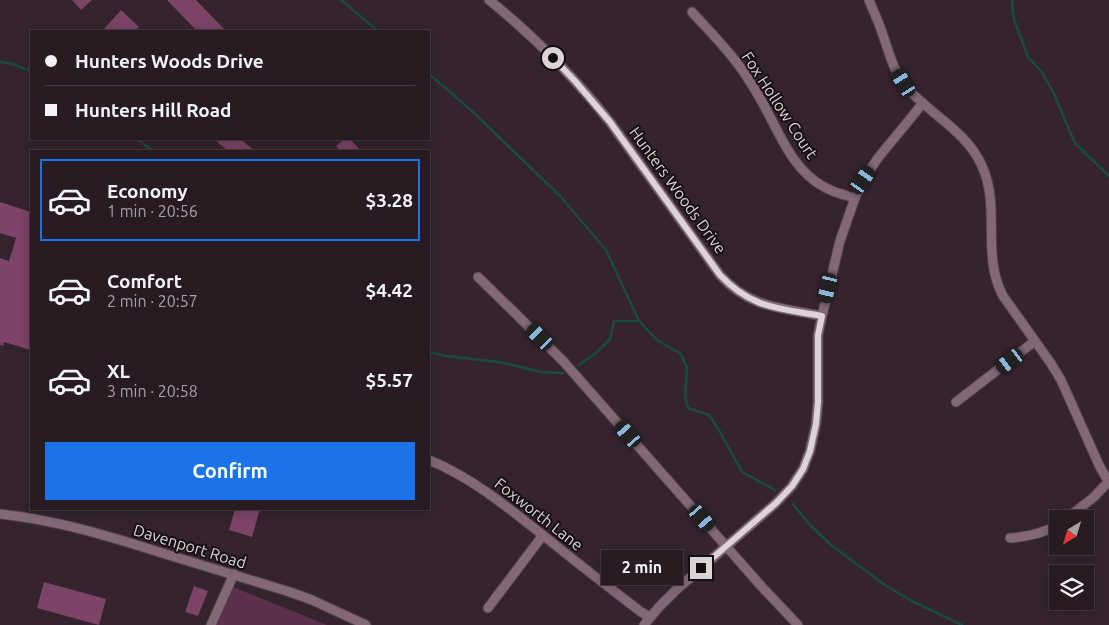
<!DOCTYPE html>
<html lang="en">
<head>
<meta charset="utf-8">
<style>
	:root { --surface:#281b22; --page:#30242a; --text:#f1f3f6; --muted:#a5a1a5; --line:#443940; --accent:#1a73e8 }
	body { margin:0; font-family:Ubuntu,sans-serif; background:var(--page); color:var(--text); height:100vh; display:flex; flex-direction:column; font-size:19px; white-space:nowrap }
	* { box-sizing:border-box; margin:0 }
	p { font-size:16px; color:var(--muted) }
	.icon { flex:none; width:28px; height:28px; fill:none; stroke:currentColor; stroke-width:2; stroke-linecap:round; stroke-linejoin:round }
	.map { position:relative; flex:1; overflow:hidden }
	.drawer { position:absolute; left:30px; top:150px; width:400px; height:360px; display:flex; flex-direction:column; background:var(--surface); border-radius:0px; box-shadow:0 2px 12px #0003,0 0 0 1px var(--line) }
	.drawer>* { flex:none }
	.banner { position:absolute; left:30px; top:30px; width:400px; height:110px; border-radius:0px; box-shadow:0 2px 12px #0003,0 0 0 1px var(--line); display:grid; align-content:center; height:110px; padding:0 15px; background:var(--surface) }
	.needle { width:32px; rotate:218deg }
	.tools { position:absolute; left:1049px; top:510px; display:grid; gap:10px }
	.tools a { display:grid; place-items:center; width:45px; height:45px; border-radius:0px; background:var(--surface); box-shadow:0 2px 12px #0003,0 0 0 1px var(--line); font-size:25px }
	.end { position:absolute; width:22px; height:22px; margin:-11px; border:6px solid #ddd2d8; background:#111; box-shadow:0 0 0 2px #111 }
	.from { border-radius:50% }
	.bubble { position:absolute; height:35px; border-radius:0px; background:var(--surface); box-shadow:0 2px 12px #0003,0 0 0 1px var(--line); font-size:16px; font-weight:600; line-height:35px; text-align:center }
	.car { position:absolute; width:15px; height:30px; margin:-15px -8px; border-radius:6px; box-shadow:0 0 4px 1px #0007; background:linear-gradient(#222 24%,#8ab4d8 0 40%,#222 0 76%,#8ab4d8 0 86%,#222 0) }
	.banner b { display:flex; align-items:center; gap:18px; height:48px; font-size:19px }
	.banner b+b { border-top:1px solid var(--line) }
	.banner i { width:12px; height:12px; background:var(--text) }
	ul { padding:9px 0 0; list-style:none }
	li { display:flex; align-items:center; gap:15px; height:82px; margin:0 10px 8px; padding:0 5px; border:2px solid transparent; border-radius:0px }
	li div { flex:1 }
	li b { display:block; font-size:19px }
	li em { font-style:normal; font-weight:600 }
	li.on { border-color:var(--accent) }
	li>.icon { width:45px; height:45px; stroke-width:1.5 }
	.primary-button { display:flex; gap:10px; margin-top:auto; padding:10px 15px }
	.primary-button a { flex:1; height:58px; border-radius:0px; background:var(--accent); color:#fff; font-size:20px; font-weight:600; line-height:58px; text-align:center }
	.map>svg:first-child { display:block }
</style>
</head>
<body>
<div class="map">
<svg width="1109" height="625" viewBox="0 0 1109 625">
	<rect width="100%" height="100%" fill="#35242e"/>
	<path fill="#5d304c" d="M 233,587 L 327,625 L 216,625 L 231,590 Z"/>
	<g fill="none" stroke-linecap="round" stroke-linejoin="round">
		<g stroke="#194b44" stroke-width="2.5">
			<path d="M 341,0 L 378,31"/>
			<path d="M 1012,0 L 1014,19 L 1028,57 L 1041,71 L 1053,92 L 1075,143 L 1109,176"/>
			<path d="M 0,62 L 13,64 L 31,71"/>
			<path d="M 429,74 L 472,111 L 561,197 L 606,250 L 639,321 L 657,340 L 681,354 L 687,368 L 685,396 L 688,408 L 709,415 L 720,432 L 742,472 L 775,490"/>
			<path d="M 137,139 L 153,151"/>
			<path d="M 429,352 L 446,356 L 499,362 L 541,372 L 563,373"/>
			<path d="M 579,365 L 597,352 L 610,339 L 614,321 L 638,321"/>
			<path d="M 793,504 L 809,524 L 831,545 L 885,585 L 910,600 L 962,625"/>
		</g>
	</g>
	<g fill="#7c4467">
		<path d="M 72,0 L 92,0 L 81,10 Z"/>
		<path d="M 167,0 L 196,0 L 225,30 L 224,31 L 197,31 Z"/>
		<path d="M 121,10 L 139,27 L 135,31 L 106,31 L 104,29 Z"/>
		<path d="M 214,139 L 240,139 L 255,151 L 228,151 Z"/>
		<path d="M 345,139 L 350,139 L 361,151 L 341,151 L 336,146 Z"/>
		<path d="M 0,202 L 31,212 L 31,350 L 4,342 L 3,346 L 0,345 L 0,258 L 9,261 L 16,238 L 0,233 Z"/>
		<path d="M 235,509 L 260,509 L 252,537 L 229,530 Z"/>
		<path d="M 44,582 L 106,599 L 99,625 L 37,608 Z"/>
		<path d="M 194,586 L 208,591 L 198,616 L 185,612 Z"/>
	</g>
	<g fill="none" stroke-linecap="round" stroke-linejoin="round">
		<defs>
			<g id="minor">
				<path d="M 489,0 C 534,36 574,77 610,122 L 720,275 C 751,309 780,307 822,316"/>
				<path d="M 869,0 C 872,8 876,16 879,24 C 888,47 892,72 909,90 C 933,116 967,132 982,166 C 1001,207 981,255 1003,296 L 1050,362 L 1061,380 L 1099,465 L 1109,483"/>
				<path d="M 692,12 C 710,32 730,51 745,74 C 750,82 756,91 761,100 C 779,131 791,170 826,188 C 835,193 845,195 855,198"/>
				<path d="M 478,277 L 516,314 L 563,361 L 762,587 L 798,625"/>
				<path d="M 956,402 L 1035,341"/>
				<path d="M 429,460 C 478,480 518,516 559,548 C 586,570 614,591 641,612 L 650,617"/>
				<path d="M 0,514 C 56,520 109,536 162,553 C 205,566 247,579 290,592 L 312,600 L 366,625"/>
				<path d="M 1066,519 L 1094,497 L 1108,482"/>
				<path d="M 1010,538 C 1027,537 1043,533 1058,525"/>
				<path d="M 488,608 L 543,535"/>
				<path d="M 211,625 L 234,574"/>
				<path d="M 644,625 L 659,607 L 676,590 L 776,503 L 792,486 L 803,469 L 810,451 L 816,424 L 818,402 L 818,335 L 822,316 L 840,241 L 855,198 L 863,180 L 878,158 L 923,103"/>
			</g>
		</defs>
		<use href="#minor" stroke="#504049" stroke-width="11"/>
		<use href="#minor" stroke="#836878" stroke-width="9"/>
	</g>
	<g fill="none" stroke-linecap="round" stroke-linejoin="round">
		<path stroke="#ddd2d8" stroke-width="6" d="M 553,58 L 575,81 L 610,122 L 720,275 C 752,309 779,308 822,316 L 818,335 L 818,402 L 816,424 L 810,451 L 803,469 L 792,486 L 776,503 L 701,568"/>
	</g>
	<g text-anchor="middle" stroke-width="4" stroke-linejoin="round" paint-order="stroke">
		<g font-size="16" fill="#ddd2d8" stroke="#171014">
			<text transform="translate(780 105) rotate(57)" y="6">Fox Hollow Court</text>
			<text transform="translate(678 190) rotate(54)" y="6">Hunters Woods Drive</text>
			<text transform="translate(539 514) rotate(38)" y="6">Foxworth Lane</text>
			<text transform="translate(190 546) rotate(17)" y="6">Davenport Road</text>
		</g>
	</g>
</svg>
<div class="tools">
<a><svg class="needle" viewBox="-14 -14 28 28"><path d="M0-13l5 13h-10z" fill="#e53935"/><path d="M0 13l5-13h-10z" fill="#a5a1a5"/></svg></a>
<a><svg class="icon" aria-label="layers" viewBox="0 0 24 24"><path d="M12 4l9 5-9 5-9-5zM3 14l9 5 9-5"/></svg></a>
</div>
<i class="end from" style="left:553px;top:58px"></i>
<i class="end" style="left:701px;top:568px"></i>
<div class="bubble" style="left:601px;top:550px;width:82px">2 min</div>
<i class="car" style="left:904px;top:83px;rotate:328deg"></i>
<i class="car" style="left:863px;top:180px;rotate:35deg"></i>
<i class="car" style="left:828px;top:288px;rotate:193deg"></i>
<i class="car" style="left:540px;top:337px;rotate:315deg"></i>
<i class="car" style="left:1010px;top:361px;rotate:233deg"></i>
<i class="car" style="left:628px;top:434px;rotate:319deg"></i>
<i class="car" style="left:702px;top:518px;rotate:139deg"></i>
<div class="banner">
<b><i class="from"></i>Hunters Woods Drive</b>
<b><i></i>Hunters Hill Road</b>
</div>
<section class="drawer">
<ul>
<li class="on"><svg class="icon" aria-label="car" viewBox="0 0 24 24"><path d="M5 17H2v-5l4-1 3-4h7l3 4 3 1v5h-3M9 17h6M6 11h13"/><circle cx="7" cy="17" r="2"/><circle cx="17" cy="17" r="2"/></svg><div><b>Economy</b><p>1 min · 20:56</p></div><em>$3.28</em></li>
<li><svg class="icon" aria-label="car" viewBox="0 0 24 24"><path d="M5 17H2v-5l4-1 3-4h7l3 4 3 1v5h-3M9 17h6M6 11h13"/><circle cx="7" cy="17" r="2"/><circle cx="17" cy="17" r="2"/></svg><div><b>Comfort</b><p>2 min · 20:57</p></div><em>$4.42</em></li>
<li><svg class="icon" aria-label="car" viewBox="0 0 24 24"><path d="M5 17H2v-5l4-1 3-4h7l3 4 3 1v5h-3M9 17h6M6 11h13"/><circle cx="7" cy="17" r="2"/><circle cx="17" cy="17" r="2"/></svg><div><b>XL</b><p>3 min · 20:58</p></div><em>$5.57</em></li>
</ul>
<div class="primary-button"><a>Confirm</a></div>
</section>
</div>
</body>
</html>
